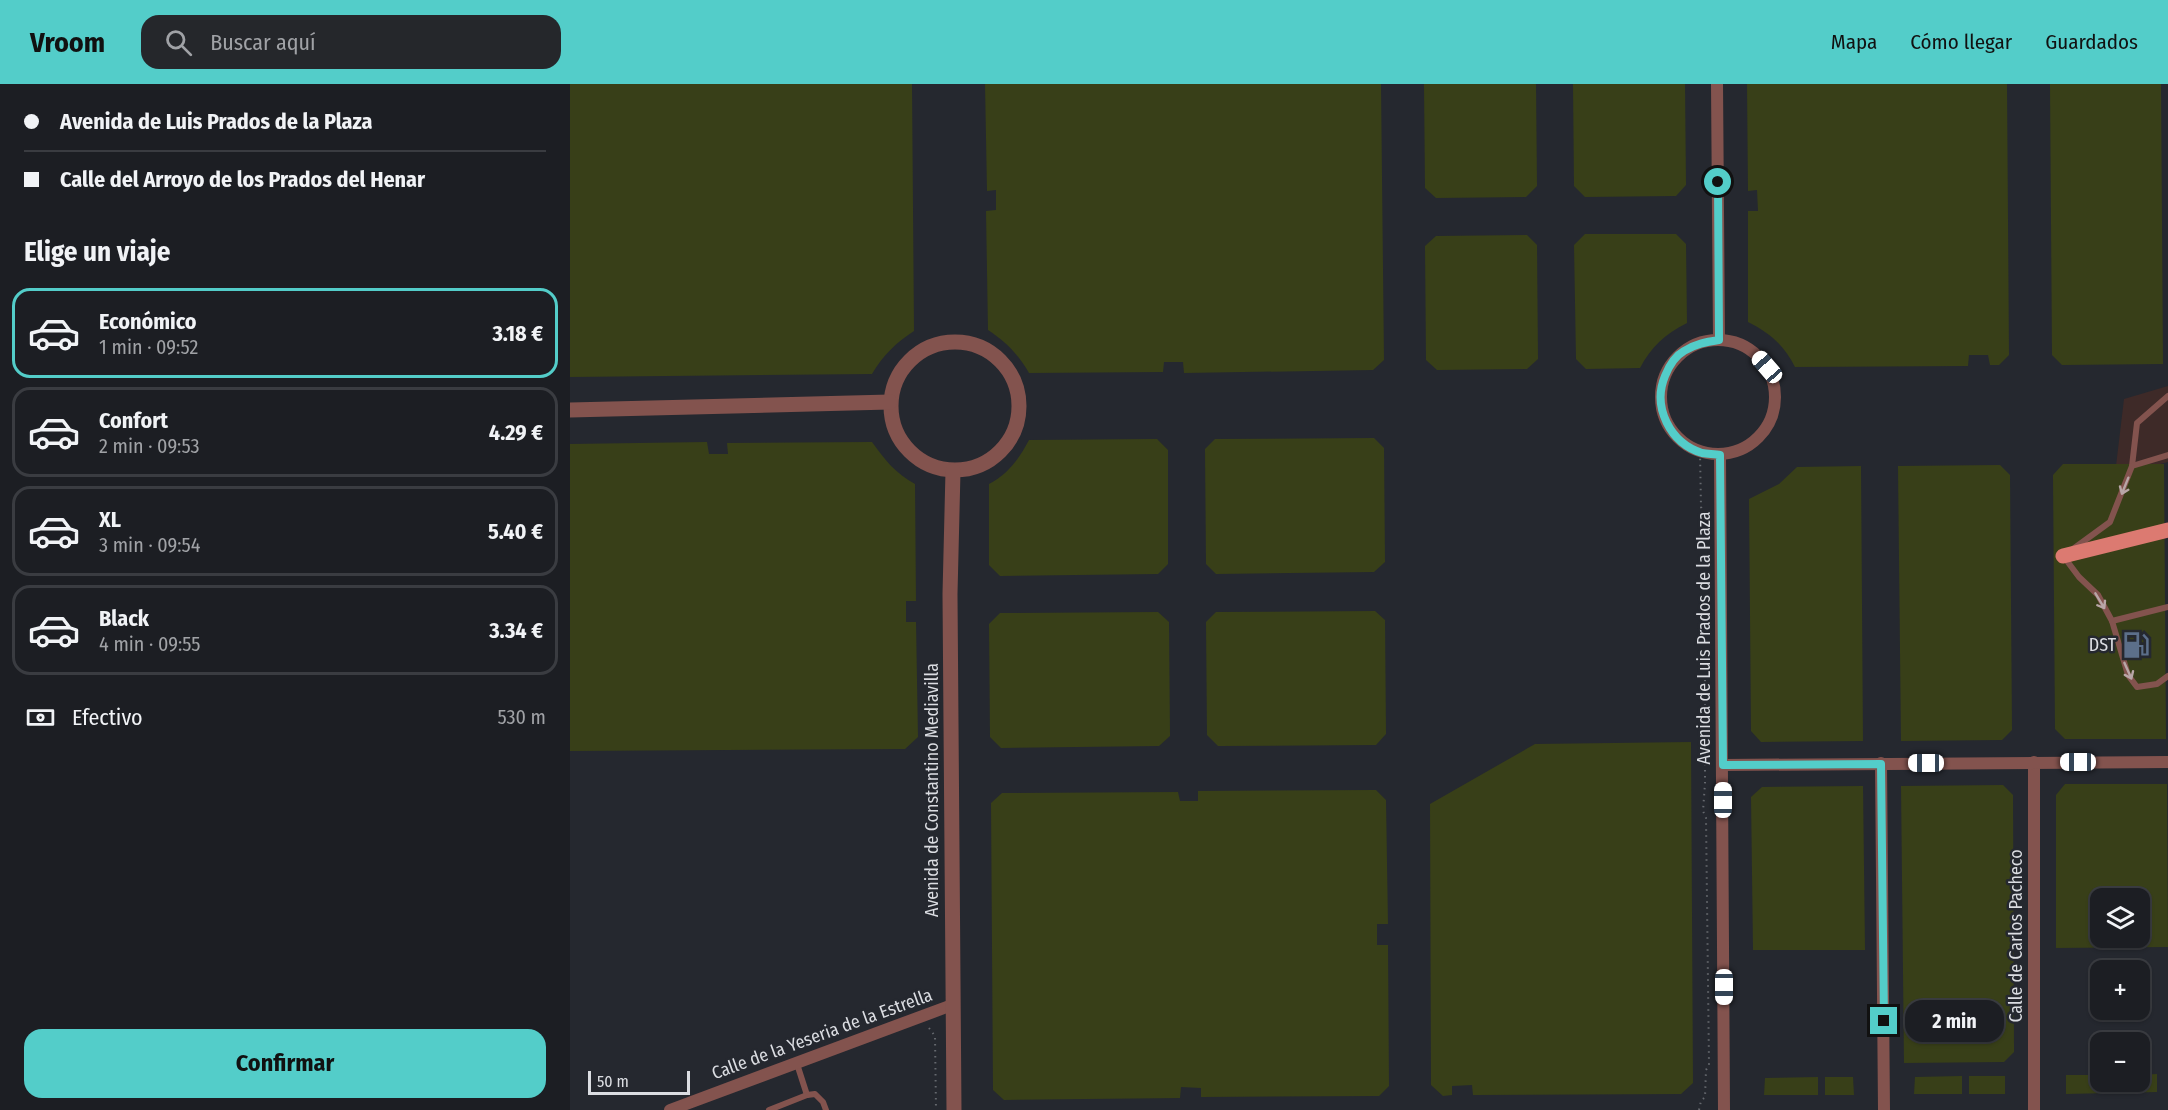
<!DOCTYPE html>
<html lang="es">
<head>
<meta charset="utf-8">
<style>
	:root { --surface:#1c1e23; --page:#25272b; --text:#f1f3f6; --muted:#a0a2a6; --line:#3a3c41; --accent:#53cdc9 }
	body { margin:0; font-family:"Fira Sans Condensed",sans-serif; background:var(--page); color:var(--text); height:100vh; display:flex; flex-direction:column; font-size:22px; white-space:nowrap }
	* { box-sizing:border-box; margin:0 }
	p { font-size:20px; color:var(--muted) }
	.icon { flex:none; width:33px; height:33px; fill:none; stroke:currentColor; stroke-width:2; stroke-linecap:round; stroke-linejoin:round }
	.map { position:relative; flex:1; overflow:hidden }
	.sheet { display:flex; flex-direction:column; background:var(--surface); width:570px }
	.sheet>* { flex:none }
	.guide { display:grid; align-content:center; height:132px; padding:0 24px; background:var(--surface) }
	.tools { position:absolute; left:1520px; top:804px; display:grid; gap:12px }
	.tools a { display:grid; place-items:center; width:60px; height:60px; border-radius:12px; background:var(--surface); box-shadow:0 2px 4px #0004,0 0 0 2px var(--line); font-size:30px }
	.scale { position:absolute; left:18px; bottom:15px; width:102px; box-sizing:border-box; padding-left:6px; border:3px solid #dbdde2; border-top:0; font-size:16px; line-height:21px; white-space:nowrap; color:#dbdde2; -webkit-text-stroke:4px #25282f; paint-order:stroke }
	.end { position:absolute; width:27px; height:27px; margin:-14px; border:8px solid #53cdc9; background:#111; box-shadow:0 0 0 3px #111 }
	.from { border-radius:50% }
	.bubble { position:absolute; height:42px; border-radius:18px; background:var(--surface); box-shadow:0 2px 4px #0004,0 0 0 2px var(--line); font-size:20px; font-weight:700; line-height:42px; text-align:center }
	.car { position:absolute; width:18px; height:36px; margin:-18px -9px; border-radius:8px; box-shadow:0 0 4px 2px #0007; background:linear-gradient(#fff 24%,#345 0 40%,#fff 0 76%,#345 0 86%,#fff 0) }
	.guide b { display:flex; align-items:center; gap:21px; height:57px; font-size:22px }
	.guide b+b { border-top:2px solid var(--line) }
	.guide i { width:15px; height:15px; background:var(--text) }
	ul { padding:0; list-style:none }
	li { display:flex; align-items:center; gap:18px; height:90px; margin:0 12px 9px; padding:0 12px; border:3px solid var(--line); border-radius:18px }
	li div { flex:1 }
	li b { display:block; font-size:22px }
	li em { font-style:normal; font-weight:700 }
	li.current { border-color:var(--accent) }
	li>.icon { width:54px; height:54px; stroke-width:1.5 }
	h2 { padding:0 24px; font-size:27px; line-height:72px }
	.pay { display:flex; align-items:center; gap:15px; height:66px; padding:0 24px; font-size:22px }
	.pay p { margin-inline-start:auto }
	.cta { display:flex; gap:12px; margin-top:auto; padding:12px 24px }
	.cta a { flex:1; height:69px; border-radius:18px; background:var(--accent); color:#111; font-size:24px; font-weight:700; line-height:69px; text-align:center }
	header { display:flex; align-items:center; gap:36px; box-sizing:border-box; height:84px; padding:0 30px; background:var(--accent); color:#111 }
	header strong { font-size:28px }
	nav { display:flex; gap:33px; margin-inline-start:auto; font-size:21px }
	.search { width:420px; height:54px; background:var(--page); display:flex; align-items:center; gap:15px; box-sizing:border-box; padding:0 21px; border-radius:18px; color:var(--muted); font-size:22px }
	main { display:flex; flex:1; min-height:0 }
	.map>svg:first-child { display:block }
</style>
</head>
<body>
<header>
<strong>Vroom</strong>
<div class="search"><svg class="icon" aria-label="search" viewBox="0 0 24 24"><circle cx="10" cy="10" r="6"/><path d="M15 15l6 6"/></svg>Buscar aquí</div>
<nav><a>Mapa</a><a>Cómo llegar</a><a>Guardados</a></nav>
</header>
<main>
<section class="sheet">
<div class="guide">
<b><i class="from"></i>Avenida de Luis Prados de la Plaza</b>
<b><i></i>Calle del Arroyo de los Prados del Henar</b>
</div>
<h2>Elige un viaje</h2>
<ul>
<li class="current"><svg class="icon" aria-label="car" viewBox="0 0 24 24"><path d="M5 17H2v-5l4-1 3-4h7l3 4 3 1v5h-3M9 17h6M6 11h13"/><circle cx="7" cy="17" r="2"/><circle cx="17" cy="17" r="2"/></svg><div><b>Económico</b><p>1 min · 09:52</p></div><em>3.18 €</em></li>
<li><svg class="icon" aria-label="car" viewBox="0 0 24 24"><path d="M5 17H2v-5l4-1 3-4h7l3 4 3 1v5h-3M9 17h6M6 11h13"/><circle cx="7" cy="17" r="2"/><circle cx="17" cy="17" r="2"/></svg><div><b>Confort</b><p>2 min · 09:53</p></div><em>4.29 €</em></li>
<li><svg class="icon" aria-label="car" viewBox="0 0 24 24"><path d="M5 17H2v-5l4-1 3-4h7l3 4 3 1v5h-3M9 17h6M6 11h13"/><circle cx="7" cy="17" r="2"/><circle cx="17" cy="17" r="2"/></svg><div><b>XL</b><p>3 min · 09:54</p></div><em>5.40 €</em></li>
<li><svg class="icon" aria-label="car" viewBox="0 0 24 24"><path d="M5 17H2v-5l4-1 3-4h7l3 4 3 1v5h-3M9 17h6M6 11h13"/><circle cx="7" cy="17" r="2"/><circle cx="17" cy="17" r="2"/></svg><div><b>Black</b><p>4 min · 09:55</p></div><em>3.34 €</em></li>
</ul>
<div class="pay"><svg class="icon" aria-label="cash" viewBox="0 0 24 24"><path d="M3 7h18v10H3z"/><circle cx="12" cy="12" r="2"/></svg>Efectivo<p>530 m</p></div>
<div class="cta"><a>Confirmar</a></div>
</section>
<div class="map">
<svg width="1598" height="1026" viewBox="0 0 1598 1026">
	<rect width="100%" height="100%" fill="#25282f"/>
	<path fill="#3e2a28" d="M 1598,302 L 1598,378 L 1571,385 L 1543,407 L 1554,315 Z"/>
	<g fill="#383f18" fill-rule="evenodd">
		<path d="M 0,0 L 342,0 L 344,247 C 326,259 313,271 302,290 L 0,293 Z"/>
		<path d="M 415,0 L 811,0 L 814,276 L 803,286 L 614,289 L 613,278 L 594,278 L 593,288 L 459,289 C 448,270 436,258 418,246 L 416,127 L 426,126 L 426,106 L 417,107 Z"/>
		<path d="M 854,0 L 966,0 L 967,102 L 956,113 L 866,114 L 855,104 Z"/>
		<path d="M 1003,0 L 1115,0 L 1116,101 L 1106,112 L 1015,113 L 1004,102 Z"/>
		<path d="M 1177,0 L 1437,0 L 1439,271 L 1429,281 L 1420,281 L 1418,271 L 1399,271 L 1398,282 L 1225,283 C 1214,261 1200,249 1178,238 L 1178,127 L 1188,127 L 1187,106 L 1178,107 Z"/>
		<path d="M 1480,0 L 1591,0 L 1593,280 L 1492,281 L 1482,271 Z"/>
		<path d="M 1015,150 L 1106,150 L 1116,160 L 1117,239 C 1095,250 1081,263 1070,284 L 1016,285 L 1006,275 L 1004,161 Z"/>
		<path d="M 957,151 L 967,161 L 968,275 L 957,285 L 867,286 L 856,276 L 855,162 L 866,152 Z"/>
		<path d="M 804,354 L 814,364 L 815,478 L 804,488 L 646,490 L 636,480 L 635,365 L 645,355 Z"/>
		<path d="M 587,355 L 598,366 L 598,480 L 588,490 L 430,492 L 419,481 L 419,400 C 438,390 449,375 459,356 Z"/>
		<path d="M 137,358 L 139,370 L 158,370 L 157,359 L 302,358 C 315,376 325,389 345,400 L 346,517 L 336,517 L 336,538 L 346,538 L 348,653 L 335,665 L 0,667 L 0,360 Z"/>
		<path d="M 1493,380 L 1594,380 L 1596,655 L 1495,655 L 1485,645 L 1483,391 Z"/>
		<path d="M 1430,381 L 1440,391 L 1442,646 L 1432,656 L 1331,657 L 1328,382 Z"/>
		<path d="M 1291,382 L 1293,657 L 1191,658 L 1181,647 L 1179,415 L 1209,400 L 1227,383 Z"/>
		<path d="M 805,527 L 815,536 L 816,650 L 806,661 L 648,662 L 637,651 L 636,538 L 646,528 Z"/>
		<path d="M 588,528 L 599,538 L 600,652 L 589,662 L 431,664 L 420,653 L 419,540 L 430,529 Z"/>
		<path d="M 1121,658 L 1123,999 L 1111,1010 L 903,1011 L 902,1001 L 882,1002 L 882,1011 L 873,1012 L 861,1001 L 860,720 L 965,660 Z"/>
		<path d="M 1495,700 L 1597,700 L 1598,863 L 1486,864 L 1486,711 ZM 1569,814 L 1569,854 L 1530,854 L 1530,814 Z"/>
		<path d="M 1433,701 L 1443,711 L 1444,968 L 1434,978 L 1334,979 L 1331,702 Z"/>
		<path d="M 1293,702 L 1295,866 L 1183,866 L 1181,713 L 1192,703 Z"/>
		<path d="M 806,706 L 816,716 L 818,840 L 807,840 L 807,861 L 818,861 L 819,1002 L 809,1012 L 631,1013 L 631,1004 L 611,1003 L 610,1014 L 434,1016 L 423,1006 L 421,719 L 432,709 L 608,708 L 610,717 L 628,717 L 628,707 Z"/>
		<path d="M 1587,990 L 1587,1008 L 1548,1009 L 1548,998 L 1569,998 L 1569,991 Z"/>
		<path d="M 1496,991 L 1530,991 L 1530,998 L 1540,998 L 1540,1009 L 1496,1010 Z"/>
		<path d="M 1392,992 L 1392,1010 L 1344,1010 L 1345,993 Z"/>
		<rect x="1399" y="992" width="36" height="18"/>
		<path d="M 1248,993 L 1248,1011 L 1194,1011 L 1195,994 Z"/>
		<path d="M 1255,993 L 1283,993 L 1284,1011 L 1255,1011 Z"/>
	</g>
	<g fill="none" stroke-linecap="round" stroke-linejoin="round">
		<g stroke="#65686e" stroke-width="2" stroke-dasharray="1.5 4.5" stroke-linecap="butt">
			<path d="M 359,944 L 365,952 L 366,1026"/>
			<path d="M 1129,1026 L 1131,1017 L 1135,1013 L 1136,986 L 1139,981 L 1136,734 L 1133,727 L 1135,699 L 1135,432 L 1131,423 L 1130,368"/>
		</g>
		<g stroke="#83534e" stroke-width="6">
			<path d="M 1562,382 L 1567,339 L 1598,312"/>
			<path d="M 1503,465 L 1540,438 L 1562,382 L 1598,371"/>
			<path d="M 1494,473 L 1509,493 L 1528,511 L 1542,537 L 1598,523"/>
			<path d="M 1542,537 L 1558,591 L 1567,603 L 1587,600 L 1598,592"/>
			<path d="M 227,980 L 237,1011"/>
			<path d="M 199,1026 L 237,1011 L 245,1010 L 253,1018 L 256,1026"/>
		</g>
		<g stroke="#83534e" stroke-width="12">
			<path d="M 1147,0 L 1149,256"/>
			<circle cx="1148" cy="313" r="57"/>
			<path d="M 1150,371 L 1154,1026"/>
			<path d="M 1464,678 L 1464,1026"/>
			<path d="M 1311,679 L 1314,1026"/>
			<path d="M 1153,681 L 1598,678"/>
			<path d="M 100,1026 L 382,921"/>
		</g>
		<g stroke="#83534e" stroke-width="15">
			<circle cx="385" cy="322" r="64"/>
			<path d="M 0,326 L 320,318"/>
			<path d="M 383,387 L 380,510 L 384,1026"/>
		</g>
		<path stroke="#dc7a71" stroke-width="15" d="M 1493,472 L 1598,446"/>
	</g>
	<defs><path id="oneway-shaft" d="M-6 0H5M1.5-3L5.5 0L1.5 3" fill="none" stroke-width="1.6" stroke-linecap="round" stroke-linejoin="round" transform="scale(1.5)"/></defs>
	<g stroke="#b8a6a7">
		<use href="#oneway-shaft" transform="translate(1555 402) rotate(112)"/>
		<use href="#oneway-shaft" transform="translate(1530 517) rotate(59)"/>
		<use href="#oneway-shaft" transform="translate(1558 587) rotate(66)"/>
	</g>
	<g fill="none" stroke-linecap="round" stroke-linejoin="round">
		<path stroke="#53cdc9" stroke-width="8" d="M 1148,98 L 1149,256 C 1136,258 1125,260 1114,267 C 1105,272 1099,282 1095,292 C 1082,323 1100,359 1132,369 C 1138,370 1145,370 1150,371 L 1153,681 L 1311,680 L 1314,937"/>
	</g>
	<defs>
		<symbol id="fuel-bare" viewBox="-9 -9 18 18"><path d="M-5.5-6h7V0h2V4h1.3V-2.5L3-4.5l.8-.8L6-3V5H2.5V1h-1V6h-7ZM-4.2-4.7v3.2H.2V-4.7Z" fill="#5c6f8a" stroke="#25282f" stroke-width="2.5" paint-order="stroke"/></symbol>
	</defs>
	<g fill-rule="evenodd">
		<use href="#fuel-bare" x="1547" y="542" width="38" height="38"/>
	</g>
	<g text-anchor="middle" stroke-width="5" stroke-linejoin="round" paint-order="stroke">
		<g font-size="18" fill="#dbdde2" stroke="#25282f">
			<text transform="translate(1134 554) rotate(-90)" y="6">Avenida de Luis Prados de la Plaza</text>
			<text transform="translate(362 706) rotate(-90)" y="6">Avenida de Constantino Mediavilla</text>
			<text transform="translate(1446 852) rotate(-90)" y="6">Calle de Carlos Pacheco</text>
			<text transform="translate(252 950) rotate(-20)" y="6">Calle de la Yeseria de la Estrella</text>
		</g>
		<g font-size="18" fill="#dbdde2" stroke="#25282f" text-anchor="end">
			<text x="1546" y="567">DST</text>
		</g>
	</g>
</svg>
<div class="tools">
<a><svg class="icon" aria-label="layers" viewBox="0 0 24 24"><path d="M12 4l9 5-9 5-9-5zM3 14l9 5 9-5"/></svg></a>
<a>+</a>
<a>−</a>
</div>
<div class="scale">50 m</div>
<i class="end from" style="left:1148px;top:98px"></i>
<i class="end" style="left:1314px;top:937px"></i>
<div class="bubble" style="left:1335px;top:916px;width:99px">2 min</div>
<i class="car" style="left:1197px;top:283px;rotate:319deg"></i>
<i class="car" style="left:1508px;top:678px;rotate:270deg"></i>
<i class="car" style="left:1356px;top:679px;rotate:270deg"></i>
<i class="car" style="left:1153px;top:716px;rotate:0deg"></i>
<i class="car" style="left:1154px;top:903px;rotate:180deg"></i>
</div>
</main>
</body>
</html>
